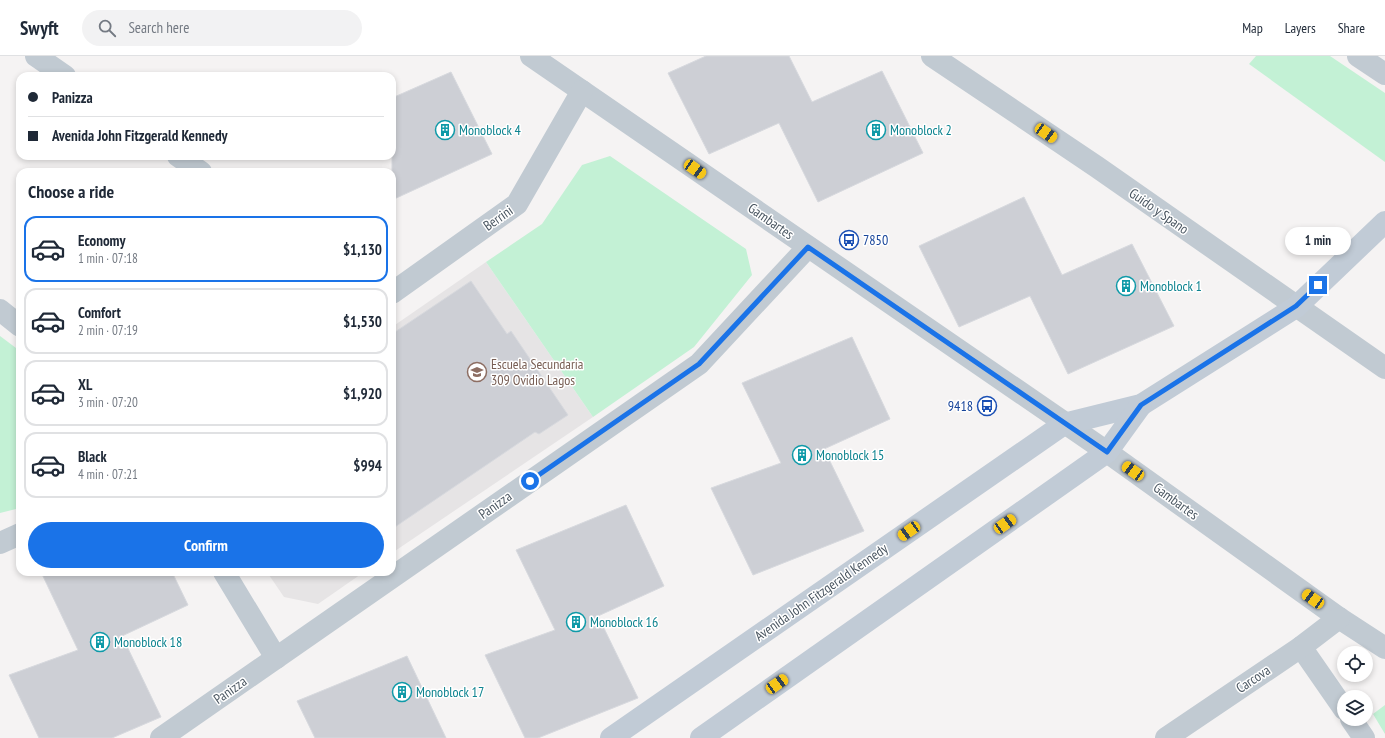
<!DOCTYPE html>
<html lang="en">
<head>
<meta charset="utf-8">
<style>
	:root { --surface:#fff; --page:#f2f2f3; --text:#1f2937; --muted:#747a83; --line:#e0e1e3; --accent:#1a73e8 }
	body { margin:0; font-family:"PT Sans Narrow",sans-serif; background:var(--page); color:var(--text); height:100vh; display:flex; flex-direction:column; font-size:15px; white-space:nowrap }
	* { box-sizing:border-box; margin:0 }
	p { font-size:13px; color:var(--muted) }
	.icon { flex:none; width:22px; height:22px; fill:none; stroke:currentColor; stroke-width:2; stroke-linecap:round; stroke-linejoin:round }
	.map { position:relative; flex:1; overflow:hidden }
	.sheet { position:absolute; left:16px; top:112px; width:380px; height:408px; display:flex; flex-direction:column; background:var(--surface); border-radius:12px; box-shadow:0 2px 6px #0003 }
	.sheet>* { flex:none }
	.top-card { position:absolute; left:16px; top:16px; width:380px; height:88px; border-radius:12px; box-shadow:0 2px 6px #0003; display:grid; align-content:center; height:88px; padding:0 12px; background:var(--surface) }
	.buttons { position:absolute; left:1337px; top:590px; display:grid; gap:8px }
	.buttons a { display:grid; place-items:center; width:36px; height:36px; border-radius:50%; background:var(--surface); box-shadow:0 2px 6px #0003; font-size:20px }
	.end { position:absolute; width:18px; height:18px; margin:-9px; border:5px solid #1a73e8; background:#fff; box-shadow:0 0 0 2px #fff }
	.from { border-radius:50% }
	.bubble { position:absolute; height:28px; border-radius:14px; background:var(--surface); box-shadow:0 2px 6px #0003; font-size:13px; font-weight:700; line-height:28px; text-align:center }
	.car { position:absolute; width:12px; height:24px; margin:-12px -6px; border-radius:5px; box-shadow:0 0 3px 1px #0007; background:linear-gradient(#f5c518 24%,#345 0 40%,#f5c518 0 76%,#345 0 86%,#f5c518 0) }
	.top-card b { display:flex; align-items:center; gap:14px; height:38px; font-size:15px }
	.top-card b+b { border-top:1px solid var(--line) }
	.top-card i { width:10px; height:10px; background:var(--text) }
	ul { padding:0; list-style:none }
	li { display:flex; align-items:center; gap:12px; height:66px; margin:0 8px 6px; padding:0 4px; border:2px solid var(--line); border-radius:12px }
	li div { flex:1 }
	li b { display:block; font-size:15px }
	li em { font-style:normal; font-weight:700 }
	li.active { border-color:var(--accent) }
	li>.icon { width:36px; height:36px; stroke-width:1.5 }
	h2 { padding:0 12px; font-size:18px; line-height:48px }
	.cta { display:flex; gap:8px; margin-top:auto; padding:8px 12px }
	.cta a { flex:1; height:46px; border-radius:24px; background:var(--accent); color:#fff; font-size:16px; font-weight:700; line-height:46px; text-align:center }
	header { display:flex; align-items:center; gap:24px; box-sizing:border-box; height:56px; padding:0 20px; background:var(--surface); border-bottom:1px solid var(--line) }
	header strong { font-size:19px }
	nav { display:flex; gap:22px; margin-inline-start:auto; font-size:14px }
	.search { width:280px; height:36px; background:var(--page); display:flex; align-items:center; gap:10px; box-sizing:border-box; padding:0 14px; border-radius:22px; color:var(--muted); font-size:15px }
	.map>svg:first-child { display:block }
</style>
</head>
<body>
<header>
<strong>Swyft</strong>
<div class="search"><svg class="icon" aria-label="search" viewBox="0 0 24 24"><circle cx="10" cy="10" r="6"/><path d="M15 15l6 6"/></svg>Search here</div>
<nav><a>Map</a><a>Layers</a><a>Share</a></nav>
</header>
<div class="map">
<svg width="1385" height="682" viewBox="0 0 1385 682">
	<rect width="100%" height="100%" fill="#f5f3f3"/>
	<g fill="#e6e4e5">
		<path d="M 486,206 L 593,361 L 392,497 L 392,271 Z"/>
		<path d="M 267,516 L 364,516 L 318,548 L 284,541 Z"/>
	</g>
	<g fill="#c3f1d5">
		<path d="M 1256,0 L 1330,0 L 1385,37 L 1385,106 L 1249,8 Z"/>
		<path d="M 610,100 L 746,193 L 752,219 L 694,291 L 593,361 L 486,206 L 542,168 L 582,109 Z"/>
		<path d="M 0,280 L 20,295 L 20,452 L 0,457 Z"/>
		<path d="M 1385,649 L 1385,678 L 1373,658 Z"/>
	</g>
	<g fill="#cdcfd5" stroke="#d7d9de">
		<path d="M 706,0 L 789,0 L 812,46 L 882,15 L 923,97 L 818,146 L 779,67 L 709,98 L 668,17 Z"/>
		<path d="M 451,16 L 492,98 L 392,144 L 392,42 Z"/>
		<path d="M 1024,141 L 1062,219 L 1132,188 L 1174,270 L 1068,318 L 1030,240 L 959,271 L 919,190 Z"/>
		<path d="M 471,225 L 507,278 L 511,275 L 568,359 L 539,378 L 535,376 L 392,473 L 392,278 Z"/>
		<path d="M 852,281 L 890,363 L 824,393 L 864,475 L 753,519 L 711,432 L 781,407 L 742,327 Z"/>
		<path d="M 626,449 L 664,530 L 598,560 L 638,642 L 538,682 L 525,682 L 485,599 L 555,574 L 516,494 Z"/>
		<path d="M 41,516 L 172,516 L 188,549 L 122,580 L 161,661 L 112,682 L 39,682 L 9,619 L 78,594 Z"/>
		<path d="M 407,600 L 446,682 L 315,682 L 297,645 Z"/>
	</g>
	<g fill="none" stroke-linecap="round" stroke-linejoin="round">
		<g stroke="#c1cad2" stroke-width="22">
			<path d="M 36,0 L 65,20"/>
			<path d="M 531,0 L 1107,396 L 1339,562 L 1385,592"/>
			<path d="M 932,0 L 1097,111 L 1385,312"/>
			<path d="M 1358,0 L 1385,18"/>
			<path d="M 178,100 L 201,116"/>
			<path d="M 392,237 L 517,148 L 582,35"/>
			<path d="M 0,254 L 20,270"/>
			<path d="M 0,487 L 20,478"/>
			<path d="M 224,516 L 276,602"/>
			<path d="M 1301,591 L 1344,653"/>
			<path d="M 1351,663 L 1364,682"/>
			<path d="M 161,682 L 699,308 L 808,191"/>
			<path d="M 1166,682 L 1301,591 L 1339,562"/>
		</g>
		<g stroke="#c1cbd6" stroke-width="22">
			<path d="M 611,682 L 1064,368 L 1141,349 L 1296,251 L 1385,166"/>
			<path d="M 701,682 L 1107,396 L 1141,349"/>
		</g>
	</g>
	<g fill="none" stroke-linecap="round" stroke-linejoin="round">
		<path stroke="#1a73e8" stroke-width="5" d="M 530,425 L 699,308 L 808,191 L 1107,396 L 1141,349 L 1296,250 L 1318,229"/>
	</g>
	<defs>
		<symbol id="building-ring" viewBox="-11 -11 22 22"><circle r="9.5" fill="#fff" stroke="#0f9aa8" stroke-width="1.5"/><path d="M-4-6H4V6H1V3H-1V6H-4ZM-2.5-4.3h1.7v1.8h-1.7ZM.8-4.3h1.7v1.8H.8ZM-2.5-1h1.7V.8h-1.7ZM.8-1h1.7V.8H.8Z" fill="#0f9aa8"/></symbol>
		<symbol id="bus-ring" viewBox="-11 -11 22 22"><circle r="9.5" fill="#fff" stroke="#1a4fb4" stroke-width="1.5"/><path d="M-5-6H5V4H4V6H2V4H-2V6H-4V4H-5ZM-3.5-4V0h7V-4ZM-3.5 1.2v1.5H-2V1.2ZM2 1.2v1.5H3.5V1.2Z" fill="#1a4fb4"/></symbol>
		<symbol id="school-ring" viewBox="-11 -11 22 22"><circle r="9.5" fill="#fff" stroke="#8d6e63" stroke-width="1.5"/><path d="M0-5L7-2L0 1L-7-2ZM-4 1L0 2.5L4 1V4Q0 6-4 4Z" fill="#8d6e63"/></symbol>
	</defs>
	<g fill-rule="evenodd">
		<use href="#building-ring" x="434" y="63" width="22" height="22"/>
		<use href="#building-ring" x="865" y="63" width="22" height="22"/>
		<use href="#bus-ring" x="838" y="173" width="22" height="22"/>
		<use href="#building-ring" x="1115" y="219" width="22" height="22"/>
		<use href="#school-ring" x="466" y="305" width="22" height="22"/>
		<use href="#bus-ring" x="976" y="339" width="22" height="22"/>
		<use href="#building-ring" x="791" y="388" width="22" height="22"/>
		<use href="#building-ring" x="565" y="555" width="22" height="22"/>
		<use href="#building-ring" x="89" y="575" width="22" height="22"/>
		<use href="#building-ring" x="391" y="625" width="22" height="22"/>
	</g>
	<g text-anchor="middle" stroke-width="3" stroke-linejoin="round" paint-order="stroke">
		<g font-size="14" fill="#0d838f" stroke="#fff" text-anchor="start">
			<text x="459" y="79">Monoblock 4</text>
			<text x="890" y="79">Monoblock 2</text>
			<text x="1140" y="235">Monoblock 1</text>
			<text x="816" y="404">Monoblock 15</text>
			<text x="590" y="571">Monoblock 16</text>
			<text x="114" y="591">Monoblock 18</text>
			<text x="416" y="641">Monoblock 17</text>
		</g>
		<g font-size="14" fill="#4a5661" stroke="#fff">
			<text transform="translate(1159 155) rotate(35)" y="5">Guido y Spano</text>
			<text transform="translate(498 162) rotate(-35)" y="5">Berrini</text>
			<text transform="translate(771 165) rotate(35)" y="5">Gambartes</text>
			<text transform="translate(1176 445) rotate(36)" y="5">Gambartes</text>
			<text transform="translate(495 449) rotate(-35)" y="5">Panizza</text>
			<text transform="translate(821 536) rotate(-35)" y="5">Avenida John Fitzgerald Kennedy</text>
			<text transform="translate(1253 623) rotate(-34)" y="5">Carcova</text>
			<text transform="translate(230 634) rotate(-35)" y="5">Panizza</text>
		</g>
		<g font-size="14" fill="#164399" stroke="#fff" text-anchor="start">
			<text x="863" y="189">7850</text>
			<text x="973" y="355" text-anchor="end">9418</text>
		</g>
		<g font-size="14" fill="#785e54" stroke="#fff" text-anchor="start">
			<text x="491" y="313">Escuela Secundaria<tspan x="491" dy="16">309 Ovidio Lagos</tspan></text>
		</g>
	</g>
</svg>
<div class="buttons">
<a><svg class="icon" aria-label="locate" viewBox="0 0 24 24"><circle cx="12" cy="12" r="6"/><path d="M12 2v4M12 18v4M2 12h4M18 12h4"/></svg></a>
<a><svg class="icon" aria-label="layers" viewBox="0 0 24 24"><path d="M12 4l9 5-9 5-9-5zM3 14l9 5 9-5"/></svg></a>
</div>
<i class="end from" style="left:530px;top:425px"></i>
<i class="end" style="left:1318px;top:229px"></i>
<div class="bubble" style="left:1285px;top:171px;width:66px">1 min</div>
<i class="car" style="left:1046px;top:77px;rotate:124deg"></i>
<i class="car" style="left:695px;top:113px;rotate:125deg"></i>
<i class="car" style="left:1133px;top:415px;rotate:305deg"></i>
<i class="car" style="left:1005px;top:468px;rotate:55deg"></i>
<i class="car" style="left:909px;top:475px;rotate:235deg"></i>
<i class="car" style="left:1313px;top:543px;rotate:305deg"></i>
<i class="car" style="left:777px;top:628px;rotate:55deg"></i>
<div class="top-card">
<b><i class="from"></i>Panizza</b>
<b><i></i>Avenida John Fitzgerald Kennedy</b>
</div>
<section class="sheet">
<h2>Choose a ride</h2>
<ul>
<li class="active"><svg class="icon" aria-label="car" viewBox="0 0 24 24"><path d="M5 17H2v-5l4-1 3-4h7l3 4 3 1v5h-3M9 17h6M6 11h13"/><circle cx="7" cy="17" r="2"/><circle cx="17" cy="17" r="2"/></svg><div><b>Economy</b><p>1 min · 07:18</p></div><em>$1,130</em></li>
<li><svg class="icon" aria-label="car" viewBox="0 0 24 24"><path d="M5 17H2v-5l4-1 3-4h7l3 4 3 1v5h-3M9 17h6M6 11h13"/><circle cx="7" cy="17" r="2"/><circle cx="17" cy="17" r="2"/></svg><div><b>Comfort</b><p>2 min · 07:19</p></div><em>$1,530</em></li>
<li><svg class="icon" aria-label="car" viewBox="0 0 24 24"><path d="M5 17H2v-5l4-1 3-4h7l3 4 3 1v5h-3M9 17h6M6 11h13"/><circle cx="7" cy="17" r="2"/><circle cx="17" cy="17" r="2"/></svg><div><b>XL</b><p>3 min · 07:20</p></div><em>$1,920</em></li>
<li><svg class="icon" aria-label="car" viewBox="0 0 24 24"><path d="M5 17H2v-5l4-1 3-4h7l3 4 3 1v5h-3M9 17h6M6 11h13"/><circle cx="7" cy="17" r="2"/><circle cx="17" cy="17" r="2"/></svg><div><b>Black</b><p>4 min · 07:21</p></div><em>$994</em></li>
</ul>
<div class="cta"><a>Confirm</a></div>
</section>
</div>
</body>
</html>
